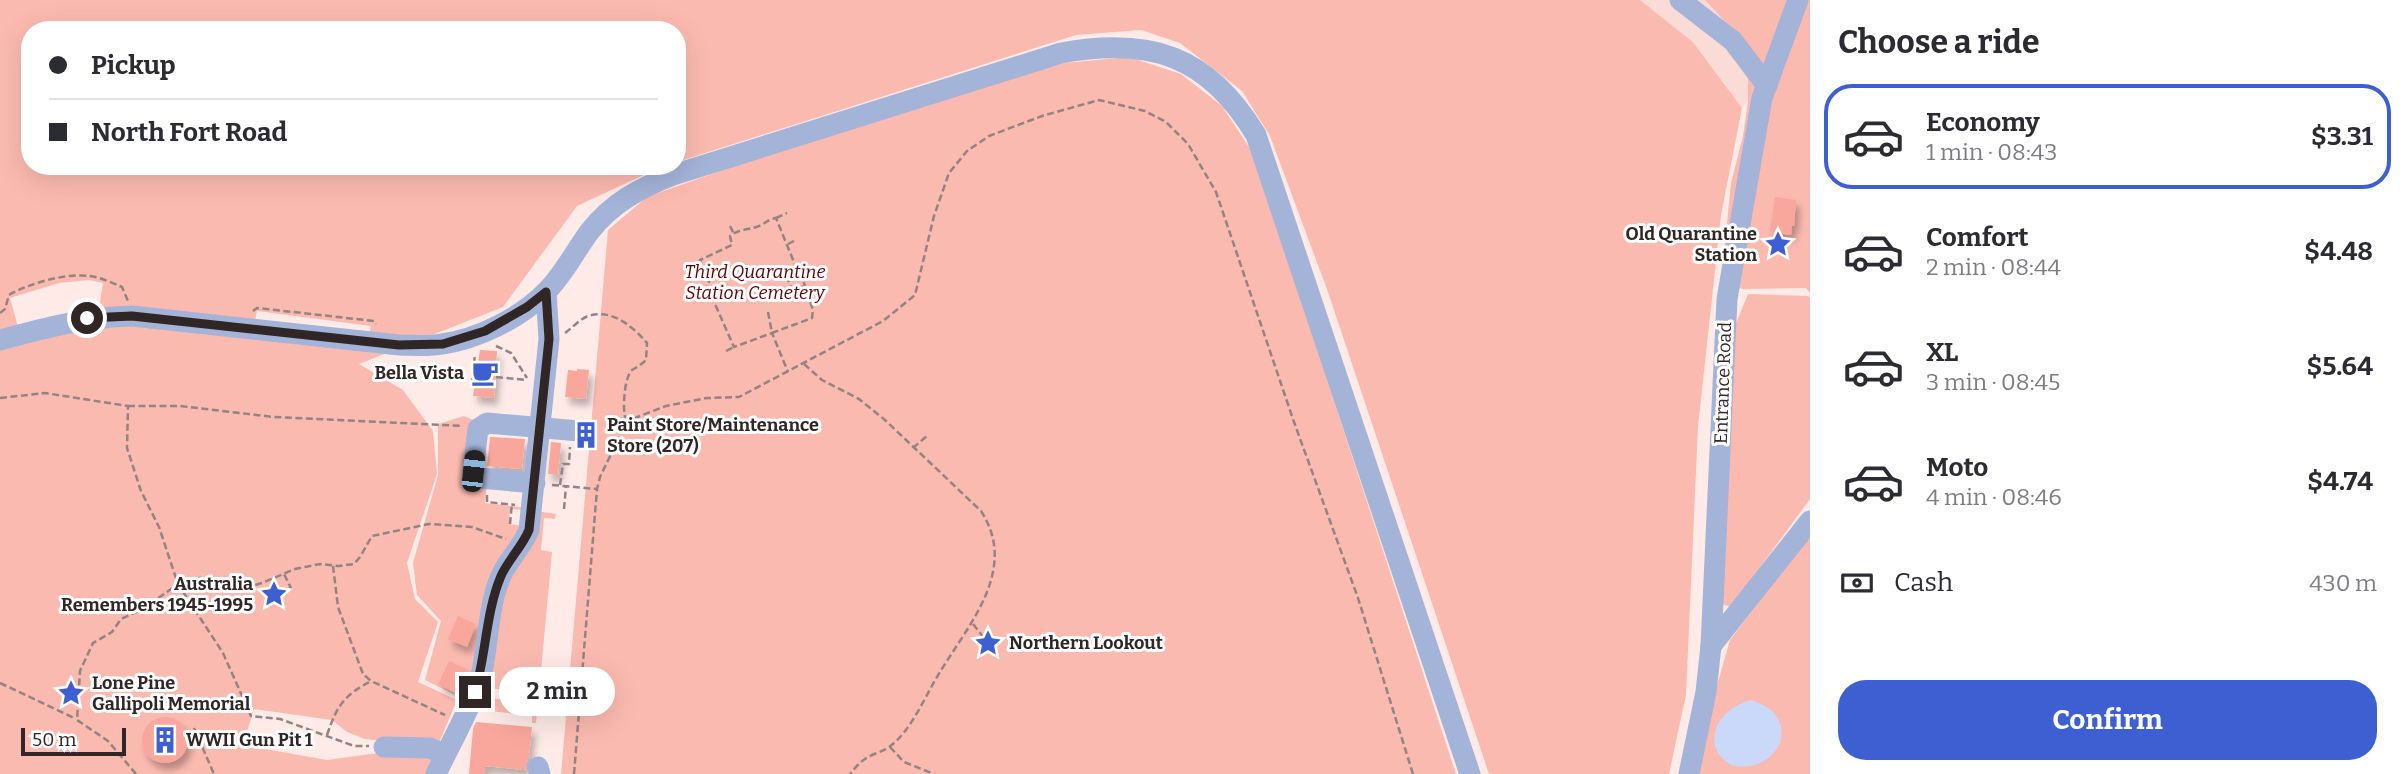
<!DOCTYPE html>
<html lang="en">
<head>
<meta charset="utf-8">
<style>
	:root { --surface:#fff; --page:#f7f7f7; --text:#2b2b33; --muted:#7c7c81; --line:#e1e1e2; --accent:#3d5fd1 }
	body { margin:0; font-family:Bitter,serif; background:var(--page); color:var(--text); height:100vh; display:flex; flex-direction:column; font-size:26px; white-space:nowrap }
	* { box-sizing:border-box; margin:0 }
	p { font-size:23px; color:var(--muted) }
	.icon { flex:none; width:38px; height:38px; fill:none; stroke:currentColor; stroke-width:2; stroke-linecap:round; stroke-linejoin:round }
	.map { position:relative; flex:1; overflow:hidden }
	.details { display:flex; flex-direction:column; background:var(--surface); width:595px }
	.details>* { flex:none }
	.banner { position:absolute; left:21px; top:21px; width:665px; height:154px; border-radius:28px; box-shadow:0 7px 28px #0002; display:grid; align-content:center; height:154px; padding:0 28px; background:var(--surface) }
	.scale { position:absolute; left:21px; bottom:18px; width:105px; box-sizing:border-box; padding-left:7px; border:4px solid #2f2625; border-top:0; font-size:19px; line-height:24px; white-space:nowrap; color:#2f2625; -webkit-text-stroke:5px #fdfdfd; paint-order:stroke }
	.end { position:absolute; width:32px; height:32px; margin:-16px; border:9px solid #2f2625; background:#fff; box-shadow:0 0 0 4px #fff }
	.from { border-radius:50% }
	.bubble { position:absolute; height:49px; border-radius:24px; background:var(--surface); box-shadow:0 7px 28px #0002; font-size:23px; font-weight:700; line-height:49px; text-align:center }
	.car { position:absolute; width:21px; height:42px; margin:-21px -10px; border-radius:9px; box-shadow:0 0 5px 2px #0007; background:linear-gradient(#222 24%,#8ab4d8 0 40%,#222 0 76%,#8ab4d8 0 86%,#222 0) }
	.banner b { display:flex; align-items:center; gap:24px; height:66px; font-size:26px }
	.banner b+b { border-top:2px solid var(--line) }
	.banner i { width:18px; height:18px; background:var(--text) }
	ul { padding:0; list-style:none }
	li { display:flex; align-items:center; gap:21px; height:105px; margin:0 14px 10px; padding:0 14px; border:4px solid transparent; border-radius:28px }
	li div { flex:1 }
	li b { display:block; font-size:26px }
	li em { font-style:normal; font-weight:700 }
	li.current { border-color:var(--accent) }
	li>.icon { width:63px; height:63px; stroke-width:1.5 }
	h2 { padding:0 28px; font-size:32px; line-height:84px }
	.pay { display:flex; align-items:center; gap:18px; height:77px; padding:0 28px; font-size:26px }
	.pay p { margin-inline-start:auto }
	.button { display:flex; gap:14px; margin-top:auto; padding:14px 28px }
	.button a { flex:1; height:80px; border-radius:28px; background:var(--accent); color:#fff; font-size:28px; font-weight:700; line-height:80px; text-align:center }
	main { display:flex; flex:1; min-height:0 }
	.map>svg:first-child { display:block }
</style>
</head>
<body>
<main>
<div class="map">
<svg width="1810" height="774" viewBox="0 0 1810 774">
	<defs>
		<filter id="shadow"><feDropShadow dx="4" dy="7" stdDeviation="3.5" flood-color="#0004"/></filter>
	</defs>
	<rect width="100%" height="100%" fill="#feebe8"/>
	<path fill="#fbdbd6" d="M 1640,0 L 1705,0 L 1723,17 L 1748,46 L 1748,101 L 1742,108 L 1693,42 Z"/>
	<g fill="#fbbab0" fill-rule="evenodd">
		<path d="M 0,0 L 1640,0 L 1693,42 L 1742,108 L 1721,215 L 1698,427 L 1686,695 L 1669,774 L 1489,774 L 1328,292 L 1270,136 L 1242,91 L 1180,43 L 1141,30 L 1076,35 L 677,162 L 677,30 L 30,30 L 30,166 L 663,166 L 577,206 L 503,307 L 359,364 L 403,390 L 433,431 L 437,474 L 407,563 L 415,599 L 438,622 L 418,682 L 457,700 L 426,774 L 0,774 ZM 89,280 L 103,283 L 99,309 L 80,306 L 80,312 L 18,327 L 10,298 L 59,283 ZM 257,311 L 371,326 L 369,336 L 255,321 ZM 254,709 L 332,720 L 347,732 L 365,739 L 383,741 L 385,752 L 327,760 L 243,745 Z"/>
		<path d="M 1705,0 L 1810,0 L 1810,293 L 1806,288 L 1743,289 L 1721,282 L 1731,183 L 1743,136 L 1748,101 L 1748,46 Z"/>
		<path d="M 1129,57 L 1181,74 L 1222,106 L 1253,153 L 1456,774 L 561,774 L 608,230 L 647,197 L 788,147 L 1064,63 Z"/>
		<path d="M 1748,294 L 1808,296 L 1810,298 L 1810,499 L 1731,607 L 1719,603 L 1734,328 Z"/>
		<path d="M 464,416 L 476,421 L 469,472 L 487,483 L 485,503 L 527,508 L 526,510 L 510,509 L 509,524 L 523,526 L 537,511 L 556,514 L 555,519 L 544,518 L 541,550 L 552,552 L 539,693 L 487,688 L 461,698 L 425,680 L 441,621 L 417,595 L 413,563 L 438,475 L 438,424 Z"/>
		<path d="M 1810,535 L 1810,774 L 1695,774 L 1703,734 L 1730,640 Z"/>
		<path d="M 478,697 L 538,703 L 536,723 L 532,723 L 532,715 L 474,710 Z"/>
	</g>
	<path fill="#cad9fa" d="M 1752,700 C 1760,704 1770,707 1775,714 C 1796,743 1763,774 1732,765 C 1726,762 1720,757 1717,751 C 1706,726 1731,704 1752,700 Z"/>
	<g fill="#f9a79c" filter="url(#shadow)">
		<path d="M 1775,197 L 1796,200 L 1794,226 L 1792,226 L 1791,235 L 1770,232 Z"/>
		<path d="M 480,350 L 497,351 L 494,398 L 473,396 Z"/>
		<path d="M 577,369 L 589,370 L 586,399 L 565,397 L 568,370 L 577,371 Z"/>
		<path d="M 490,437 L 525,439 L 522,469 L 487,466 Z"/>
		<path d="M 551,442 L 561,443 L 558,475 L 548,474 Z"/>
		<path d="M 458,616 L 476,624 L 467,647 L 448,639 Z"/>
		<path d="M 449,661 L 468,670 L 456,693 L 438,684 Z"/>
		<circle cx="165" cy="740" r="23"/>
		<path d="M 476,722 L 532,727 L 529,757 L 526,763 L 525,770 L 485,766 L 485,774 L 469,774 L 473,729 Z"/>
	</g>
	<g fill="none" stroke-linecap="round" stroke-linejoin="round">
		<g stroke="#928482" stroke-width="2.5" stroke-dasharray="7 3.5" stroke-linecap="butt">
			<path d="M 776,218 L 787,213"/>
			<path d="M 730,226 L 733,232"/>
			<path d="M 788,244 L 794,241"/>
			<path d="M 796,269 L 787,277 L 792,290 L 805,286"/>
			<path d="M 253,311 L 257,308 L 374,321 L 376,324"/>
			<path d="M 768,312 L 772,333 L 812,318 L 813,310 L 803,280 L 798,272 L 776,218 C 769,219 766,223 759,226 C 749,230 738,229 730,236 L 732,245 L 700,260 L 709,282 L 707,286 L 734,347 L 772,333 L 788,372"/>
			<path d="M 0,313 L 5,309 L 9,295 C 30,283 65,273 90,276 C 100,277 112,283 122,287 L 128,301"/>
			<path d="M 565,333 C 572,328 580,319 588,316 C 612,308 633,327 647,343 L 646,360 C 641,365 637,367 632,370 C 624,377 622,412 626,420"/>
			<path d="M 496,346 L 511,353 L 527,378"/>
			<path d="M 726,351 L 734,347"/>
			<path d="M 804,364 L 822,380 L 859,399 L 885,420 L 981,511 C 1019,569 969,624 940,672 C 926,694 911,732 889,747 C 882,752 872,754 865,759 C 859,763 854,769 850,774"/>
			<path d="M 496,377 L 527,380"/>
			<path d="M 474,383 L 472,383 L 475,354"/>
			<path d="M 0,398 L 45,393 L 128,406 L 127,448 L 141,491 L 159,527 L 178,584 L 223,653 L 251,716 L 280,719 L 354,746 L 369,746"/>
			<path d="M 128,406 L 180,406 L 274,417 L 463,426"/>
			<path d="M 913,448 L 928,435"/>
			<path d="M 552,485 L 597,489"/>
			<path d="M 560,485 L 563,464 L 569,464 L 570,447"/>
			<path d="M 487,495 L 487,502 L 515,505"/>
			<path d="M 564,509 L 566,486"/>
			<path d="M 510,524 L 512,503"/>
			<path d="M 333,566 L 338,607 L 363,674 L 371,681 L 445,715"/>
			<path d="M 273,587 L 277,594 L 291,588 L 284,574"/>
			<path d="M 973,624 L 988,643"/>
			<path d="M 0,683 L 76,719"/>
			<path d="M 194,728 L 214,774"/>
			<path d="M 327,735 C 337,706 343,696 371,681"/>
			<path d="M 890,747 L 904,762 L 934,774"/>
			<path d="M 136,774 L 108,741 L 77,720 L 80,671 L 93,643 L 112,632 L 121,619 L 143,609 L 178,584 L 200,578 L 211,580 L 230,589 L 242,589 L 262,583 L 295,569 L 320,564 L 339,566 L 354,564 L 360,557 L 372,536 L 429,524 L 472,527 L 506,539"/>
			<path d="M 574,774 L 597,489 L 600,477 L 627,421 L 666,406 L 707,398 L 739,397 L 883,321 L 915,295 L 934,216 L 949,173 L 967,151 L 989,136 L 1042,116 L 1099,100 L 1145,111 L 1166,122 L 1188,144 L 1216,192 L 1294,422 L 1358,598 L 1413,774"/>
		</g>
		<g stroke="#a4b3d8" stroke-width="21">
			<path d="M 1680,0 L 1733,41 L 1767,86"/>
			<path d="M 0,340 C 45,328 86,317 132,316 L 399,345 C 413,345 428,347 442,344 C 478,339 520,318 546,292 C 564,274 575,251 590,231 C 612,203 640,188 673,175 L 1061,53 C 1150,37 1208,55 1256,135 L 1470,774"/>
			<path d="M 535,483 L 479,478 L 473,471 L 478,429 L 487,423 L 579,431"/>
			<path d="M 1711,646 L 1810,521"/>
			<path d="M 384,747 L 430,748 L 445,755"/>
			<path d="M 538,767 L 540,774"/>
			<path d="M 436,774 C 452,740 472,707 482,671 C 489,640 488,605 501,576 C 508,560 522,547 529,530 L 549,339 L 546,292"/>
			<path d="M 1689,774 L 1706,692 L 1711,646 L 1727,299 L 1762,98 L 1798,0"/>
		</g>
	</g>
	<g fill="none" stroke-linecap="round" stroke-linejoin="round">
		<path stroke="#2f2625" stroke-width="9" d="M 87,318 L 132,316 L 399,345 L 443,344 L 485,331 L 527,307 L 546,292 L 549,339 L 529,530 C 522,547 508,560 501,576 C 486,611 486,655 475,692"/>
	</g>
	<defs>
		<symbol id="sight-bare" viewBox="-9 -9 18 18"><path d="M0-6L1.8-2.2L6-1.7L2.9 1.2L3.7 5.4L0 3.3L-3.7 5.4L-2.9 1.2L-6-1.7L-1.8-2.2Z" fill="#3d5fd1" stroke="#fdfdfd" stroke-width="2.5" paint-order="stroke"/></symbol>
		<symbol id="cafe-bare" viewBox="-9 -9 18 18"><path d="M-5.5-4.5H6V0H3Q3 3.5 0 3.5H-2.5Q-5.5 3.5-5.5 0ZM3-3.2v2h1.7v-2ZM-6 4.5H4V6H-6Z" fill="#3d5fd1" stroke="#fdfdfd" stroke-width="2.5" paint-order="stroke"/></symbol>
		<symbol id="building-bare" viewBox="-9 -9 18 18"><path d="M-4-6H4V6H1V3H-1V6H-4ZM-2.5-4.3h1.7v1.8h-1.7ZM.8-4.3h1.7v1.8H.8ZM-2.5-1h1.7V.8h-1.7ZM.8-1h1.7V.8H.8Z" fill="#3d5fd1" stroke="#fdfdfd" stroke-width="2.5" paint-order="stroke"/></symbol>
	</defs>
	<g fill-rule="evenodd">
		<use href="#sight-bare" x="1759" y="225" width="38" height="38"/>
		<use href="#cafe-bare" x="466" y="354" width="38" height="38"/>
		<use href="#building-bare" x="567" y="416" width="38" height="38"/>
		<use href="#sight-bare" x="255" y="575" width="38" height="38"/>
		<use href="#sight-bare" x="969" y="624" width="38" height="38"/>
		<use href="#sight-bare" x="52" y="674" width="38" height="38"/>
		<use href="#building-bare" x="146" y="721" width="38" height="38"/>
	</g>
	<g text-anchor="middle" stroke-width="6" stroke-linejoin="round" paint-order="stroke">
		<g font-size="18" font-weight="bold" fill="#2f2625" stroke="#fdfdfd" text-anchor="start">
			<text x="1757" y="240" text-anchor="end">Old Quarantine<tspan x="1757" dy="21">Station</tspan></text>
			<text x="464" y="379" text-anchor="end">Bella Vista</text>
			<text x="607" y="431">Paint Store/Maintenance<tspan x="607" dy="21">Store (207)</tspan></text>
			<text x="253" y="590" text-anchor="end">Australia<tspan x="253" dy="21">Remembers 1945-1995</tspan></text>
			<text x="1009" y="649">Northern Lookout</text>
			<text x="92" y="689">Lone Pine<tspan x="92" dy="21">Gallipoli Memorial</tspan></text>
			<text x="186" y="746">WWII Gun Pit 1</text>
		</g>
		<g font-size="18" font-style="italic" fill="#5d0103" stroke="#fdfdfd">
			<text x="755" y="278">Third Quarantine<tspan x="755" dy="21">Station Cemetery</tspan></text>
		</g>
		<g font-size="18" fill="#2f2625" stroke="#fdfdfd">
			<text transform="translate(1723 383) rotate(-88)" y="6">Entrance Road</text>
		</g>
	</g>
</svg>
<div class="scale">50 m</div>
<i class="end from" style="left:87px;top:318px"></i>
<i class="end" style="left:475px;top:692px"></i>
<div class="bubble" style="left:499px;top:667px;width:116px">2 min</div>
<i class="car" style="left:473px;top:471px;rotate:6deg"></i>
<div class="banner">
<b><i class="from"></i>Pickup</b>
<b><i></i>North Fort Road</b>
</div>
</div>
<section class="details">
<h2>Choose a ride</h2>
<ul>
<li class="current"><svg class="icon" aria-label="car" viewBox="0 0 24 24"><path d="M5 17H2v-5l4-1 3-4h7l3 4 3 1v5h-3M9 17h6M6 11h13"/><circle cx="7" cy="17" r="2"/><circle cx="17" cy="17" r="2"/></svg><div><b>Economy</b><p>1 min · 08:43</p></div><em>$3.31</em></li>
<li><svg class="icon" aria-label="car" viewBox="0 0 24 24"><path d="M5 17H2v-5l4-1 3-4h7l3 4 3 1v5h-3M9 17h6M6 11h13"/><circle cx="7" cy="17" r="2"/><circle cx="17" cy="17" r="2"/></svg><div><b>Comfort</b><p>2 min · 08:44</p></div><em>$4.48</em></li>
<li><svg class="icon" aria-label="car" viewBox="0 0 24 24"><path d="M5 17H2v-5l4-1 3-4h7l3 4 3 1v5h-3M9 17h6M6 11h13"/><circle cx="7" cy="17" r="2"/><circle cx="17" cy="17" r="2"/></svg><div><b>XL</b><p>3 min · 08:45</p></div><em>$5.64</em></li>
<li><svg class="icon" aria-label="car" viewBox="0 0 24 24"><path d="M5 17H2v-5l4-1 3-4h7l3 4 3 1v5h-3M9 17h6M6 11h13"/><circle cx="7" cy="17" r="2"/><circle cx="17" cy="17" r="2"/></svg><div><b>Moto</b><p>4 min · 08:46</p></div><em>$4.74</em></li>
</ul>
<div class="pay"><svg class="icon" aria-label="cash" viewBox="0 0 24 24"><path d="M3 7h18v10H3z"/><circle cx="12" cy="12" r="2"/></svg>Cash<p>430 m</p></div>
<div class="button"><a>Confirm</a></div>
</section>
</main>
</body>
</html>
